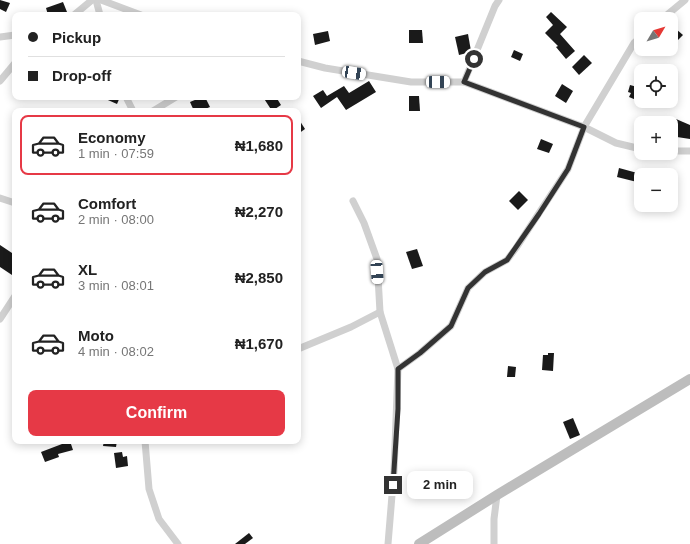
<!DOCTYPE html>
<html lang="en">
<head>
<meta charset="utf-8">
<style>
	:root { --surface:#fff; --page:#f2f2f2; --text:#222; --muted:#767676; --line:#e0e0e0; --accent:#e63946 }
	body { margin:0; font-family:Arial,sans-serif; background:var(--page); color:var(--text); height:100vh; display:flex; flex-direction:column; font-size:15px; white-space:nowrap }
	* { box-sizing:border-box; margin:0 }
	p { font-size:13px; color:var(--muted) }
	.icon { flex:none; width:22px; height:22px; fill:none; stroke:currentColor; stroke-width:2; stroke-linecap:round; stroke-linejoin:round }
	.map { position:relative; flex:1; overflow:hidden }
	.drawer { position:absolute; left:12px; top:108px; width:289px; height:336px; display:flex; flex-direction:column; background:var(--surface); border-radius:8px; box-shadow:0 2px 10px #0003 }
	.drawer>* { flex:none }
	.top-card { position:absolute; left:12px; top:12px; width:289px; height:88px; border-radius:8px; box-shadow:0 2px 10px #0003; display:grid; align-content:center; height:88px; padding:0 16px; background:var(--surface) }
	.needle { width:26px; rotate:52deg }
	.buttons { position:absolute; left:634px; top:12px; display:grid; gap:8px }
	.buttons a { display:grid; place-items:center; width:44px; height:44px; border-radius:8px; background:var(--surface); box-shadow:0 2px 10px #0003; font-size:20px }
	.end { position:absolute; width:18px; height:18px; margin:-9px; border:5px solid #333; background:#fff; box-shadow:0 0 0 2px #fff }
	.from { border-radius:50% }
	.bubble { position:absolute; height:28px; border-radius:8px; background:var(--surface); box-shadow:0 2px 10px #0003; font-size:13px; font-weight:600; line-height:28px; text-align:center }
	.car { position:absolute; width:12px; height:24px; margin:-12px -6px; border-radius:5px; box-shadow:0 0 3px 1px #0007; background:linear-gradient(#fff 24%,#345 0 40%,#fff 0 76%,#345 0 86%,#fff 0) }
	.top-card b { display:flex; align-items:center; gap:14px; height:38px; font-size:15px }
	.top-card b+b { border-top:1px solid var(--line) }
	.top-card i { width:10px; height:10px; background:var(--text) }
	ul { padding:7px 0 0; list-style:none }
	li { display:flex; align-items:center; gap:12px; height:60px; margin:0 8px 6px; padding:0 8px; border:2px solid transparent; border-radius:8px }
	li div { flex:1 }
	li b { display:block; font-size:15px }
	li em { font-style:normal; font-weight:600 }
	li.on { border-color:var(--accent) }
	li>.icon { width:36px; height:36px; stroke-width:1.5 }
	.cta { display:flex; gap:8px; margin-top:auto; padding:8px 16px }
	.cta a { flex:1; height:46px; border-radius:8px; background:var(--accent); color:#fff; font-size:16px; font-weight:600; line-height:46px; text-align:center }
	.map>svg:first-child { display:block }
</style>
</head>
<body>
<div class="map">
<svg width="690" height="544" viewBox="0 0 690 544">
	<rect width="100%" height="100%" fill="#fff"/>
	<g fill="#1a1a1a">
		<path d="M 0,0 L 10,3 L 6,12 L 0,9 Z"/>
		<path d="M 63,2 L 67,12 L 59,15 L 48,15 L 46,8 Z"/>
		<path d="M 551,12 L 567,27 L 560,34 L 575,51 L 566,59 L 556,47 L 558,46 L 545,33 L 553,25 L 546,17 Z"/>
		<path d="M 676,29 L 683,35 L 674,44 L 671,41 L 671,34 Z"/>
		<path d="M 409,30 L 422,30 L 423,43 L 409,43 Z"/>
		<path d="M 328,31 L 330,41 L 315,45 L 313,34 Z"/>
		<path d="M 468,34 L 471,51 L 471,52 L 459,55 L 455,37 Z"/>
		<path d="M 514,50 L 523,54 L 520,61 L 511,57 Z"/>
		<path d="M 584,55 L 592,63 L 579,75 L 572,67 Z"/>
		<path d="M 369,81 L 376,92 L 346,110 L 337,97 L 321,108 L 313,96 L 323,90 L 327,96 L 344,86 L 349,93 Z"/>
		<path d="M 562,84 L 573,91 L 566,103 L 555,96 Z"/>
		<path d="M 630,85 L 641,88 L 641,102 L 629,97 L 631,93 L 628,92 Z"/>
		<path d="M 409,96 L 419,96 L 420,111 L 409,111 Z"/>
		<path d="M 101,97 L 120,97 L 117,104 Z"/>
		<path d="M 202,97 L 205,97 L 210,107 L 200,111 L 194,111 L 190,102 Z"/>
		<path d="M 263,97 L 276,97 L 281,105 L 272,111 Z"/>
		<path d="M 298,118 L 305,129 L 298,134 Z"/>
		<path d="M 676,119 L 690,125 L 690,139 L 677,137 L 677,131 L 671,131 Z"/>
		<path d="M 541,139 L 553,144 L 549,153 L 537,149 Z"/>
		<path d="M 619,168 L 641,174 L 641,183 L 617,177 Z"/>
		<path d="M 519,191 L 528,200 L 518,210 L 509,201 Z"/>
		<path d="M 0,245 L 15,255 L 15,277 L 0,267 Z"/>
		<path d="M 417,249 L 423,266 L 412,269 L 406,252 Z"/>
		<path d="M 548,353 L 554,353 L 553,371 L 542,370 L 543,355 L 548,355 Z"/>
		<path d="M 508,366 L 516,367 L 515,377 L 507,377 Z"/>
		<path d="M 573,418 L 580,435 L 570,439 L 563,422 Z"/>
		<path d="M 61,441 L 70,441 L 73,450 L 58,454 L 59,457 L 45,462 L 41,452 L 62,444 Z"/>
		<path d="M 104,441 L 117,441 L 116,447 L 103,446 Z"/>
		<path d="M 122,452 L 123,457 L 127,456 L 128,466 L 116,468 L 114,453 Z"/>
		<path d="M 249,533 L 253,538 L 245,544 L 235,544 Z"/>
	</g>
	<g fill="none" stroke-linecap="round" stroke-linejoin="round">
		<g stroke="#d0d0d0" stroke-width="7">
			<path d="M 96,0 L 100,15"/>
			<path d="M 101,0 L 141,15"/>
			<path d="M 74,15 L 92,0"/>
			<path d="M 662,19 L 685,0"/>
			<path d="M 0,37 L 15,35"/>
			<path d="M 298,61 L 325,68 L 411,82 L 464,82 L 584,127 L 616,143 L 641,149"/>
			<path d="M 0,81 L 15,63"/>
			<path d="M 464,82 L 495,6 L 499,0"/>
			<path d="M 126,97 L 133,111"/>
			<path d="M 153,111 L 176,97"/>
			<path d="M 671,151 L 690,151"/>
			<path d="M 0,198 L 15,203"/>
			<path d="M 353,201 L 364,223 L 377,259 L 380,312"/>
			<path d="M 0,319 L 15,296"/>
			<path d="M 298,349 L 351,327 L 380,312 L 398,369 L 394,471 L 388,544"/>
			<path d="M 398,369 L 420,353 L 451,326 L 468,288 L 485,272 L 507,260 L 516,248 L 568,169 L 584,127 L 634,43 L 641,37"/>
			<path d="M 145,441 L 149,489 L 159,519 L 178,544"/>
			<path d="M 494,544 L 494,519 L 497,495"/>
		</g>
		<path stroke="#bdbdbd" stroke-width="10" d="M 419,544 L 497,495 L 690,379"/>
	</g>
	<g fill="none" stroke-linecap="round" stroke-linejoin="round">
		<path stroke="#333" stroke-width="5" d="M 393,485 L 398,409 L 398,369 L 420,353 L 451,326 L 468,288 L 485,272 L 507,260 L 539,214 L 568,169 L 584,127 L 464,82 L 474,59"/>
	</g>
</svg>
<div class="buttons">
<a><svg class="needle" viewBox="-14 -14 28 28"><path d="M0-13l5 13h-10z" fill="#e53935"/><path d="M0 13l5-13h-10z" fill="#767676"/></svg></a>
<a><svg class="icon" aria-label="locate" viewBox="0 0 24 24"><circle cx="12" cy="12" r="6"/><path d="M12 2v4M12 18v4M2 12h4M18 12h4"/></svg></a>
<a>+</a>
<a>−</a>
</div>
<i class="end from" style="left:474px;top:59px"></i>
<i class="end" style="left:393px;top:485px"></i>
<div class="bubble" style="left:407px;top:471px;width:66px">2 min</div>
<i class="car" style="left:354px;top:73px;rotate:99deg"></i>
<i class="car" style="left:438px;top:82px;rotate:90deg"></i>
<i class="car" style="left:377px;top:272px;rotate:176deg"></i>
<div class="top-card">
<b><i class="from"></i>Pickup</b>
<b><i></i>Drop-off</b>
</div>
<section class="drawer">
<ul>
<li class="on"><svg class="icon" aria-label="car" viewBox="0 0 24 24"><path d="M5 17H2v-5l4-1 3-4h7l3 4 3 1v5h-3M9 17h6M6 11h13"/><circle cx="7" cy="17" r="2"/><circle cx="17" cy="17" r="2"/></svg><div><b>Economy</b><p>1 min · 07:59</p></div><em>₦1,680</em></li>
<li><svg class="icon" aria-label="car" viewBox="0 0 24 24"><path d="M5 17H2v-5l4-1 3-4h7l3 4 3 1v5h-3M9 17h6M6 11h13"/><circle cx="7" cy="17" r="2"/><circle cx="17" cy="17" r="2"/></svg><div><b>Comfort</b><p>2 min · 08:00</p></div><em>₦2,270</em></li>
<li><svg class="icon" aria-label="car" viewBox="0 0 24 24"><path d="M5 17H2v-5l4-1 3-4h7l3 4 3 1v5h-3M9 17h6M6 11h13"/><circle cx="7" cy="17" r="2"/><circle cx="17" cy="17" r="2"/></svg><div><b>XL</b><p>3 min · 08:01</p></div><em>₦2,850</em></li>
<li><svg class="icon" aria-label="car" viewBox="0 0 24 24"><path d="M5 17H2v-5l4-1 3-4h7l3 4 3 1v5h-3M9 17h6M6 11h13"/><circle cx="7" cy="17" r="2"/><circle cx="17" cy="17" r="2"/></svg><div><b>Moto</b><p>4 min · 08:02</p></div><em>₦1,670</em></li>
</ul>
<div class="cta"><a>Confirm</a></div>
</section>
</div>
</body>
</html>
